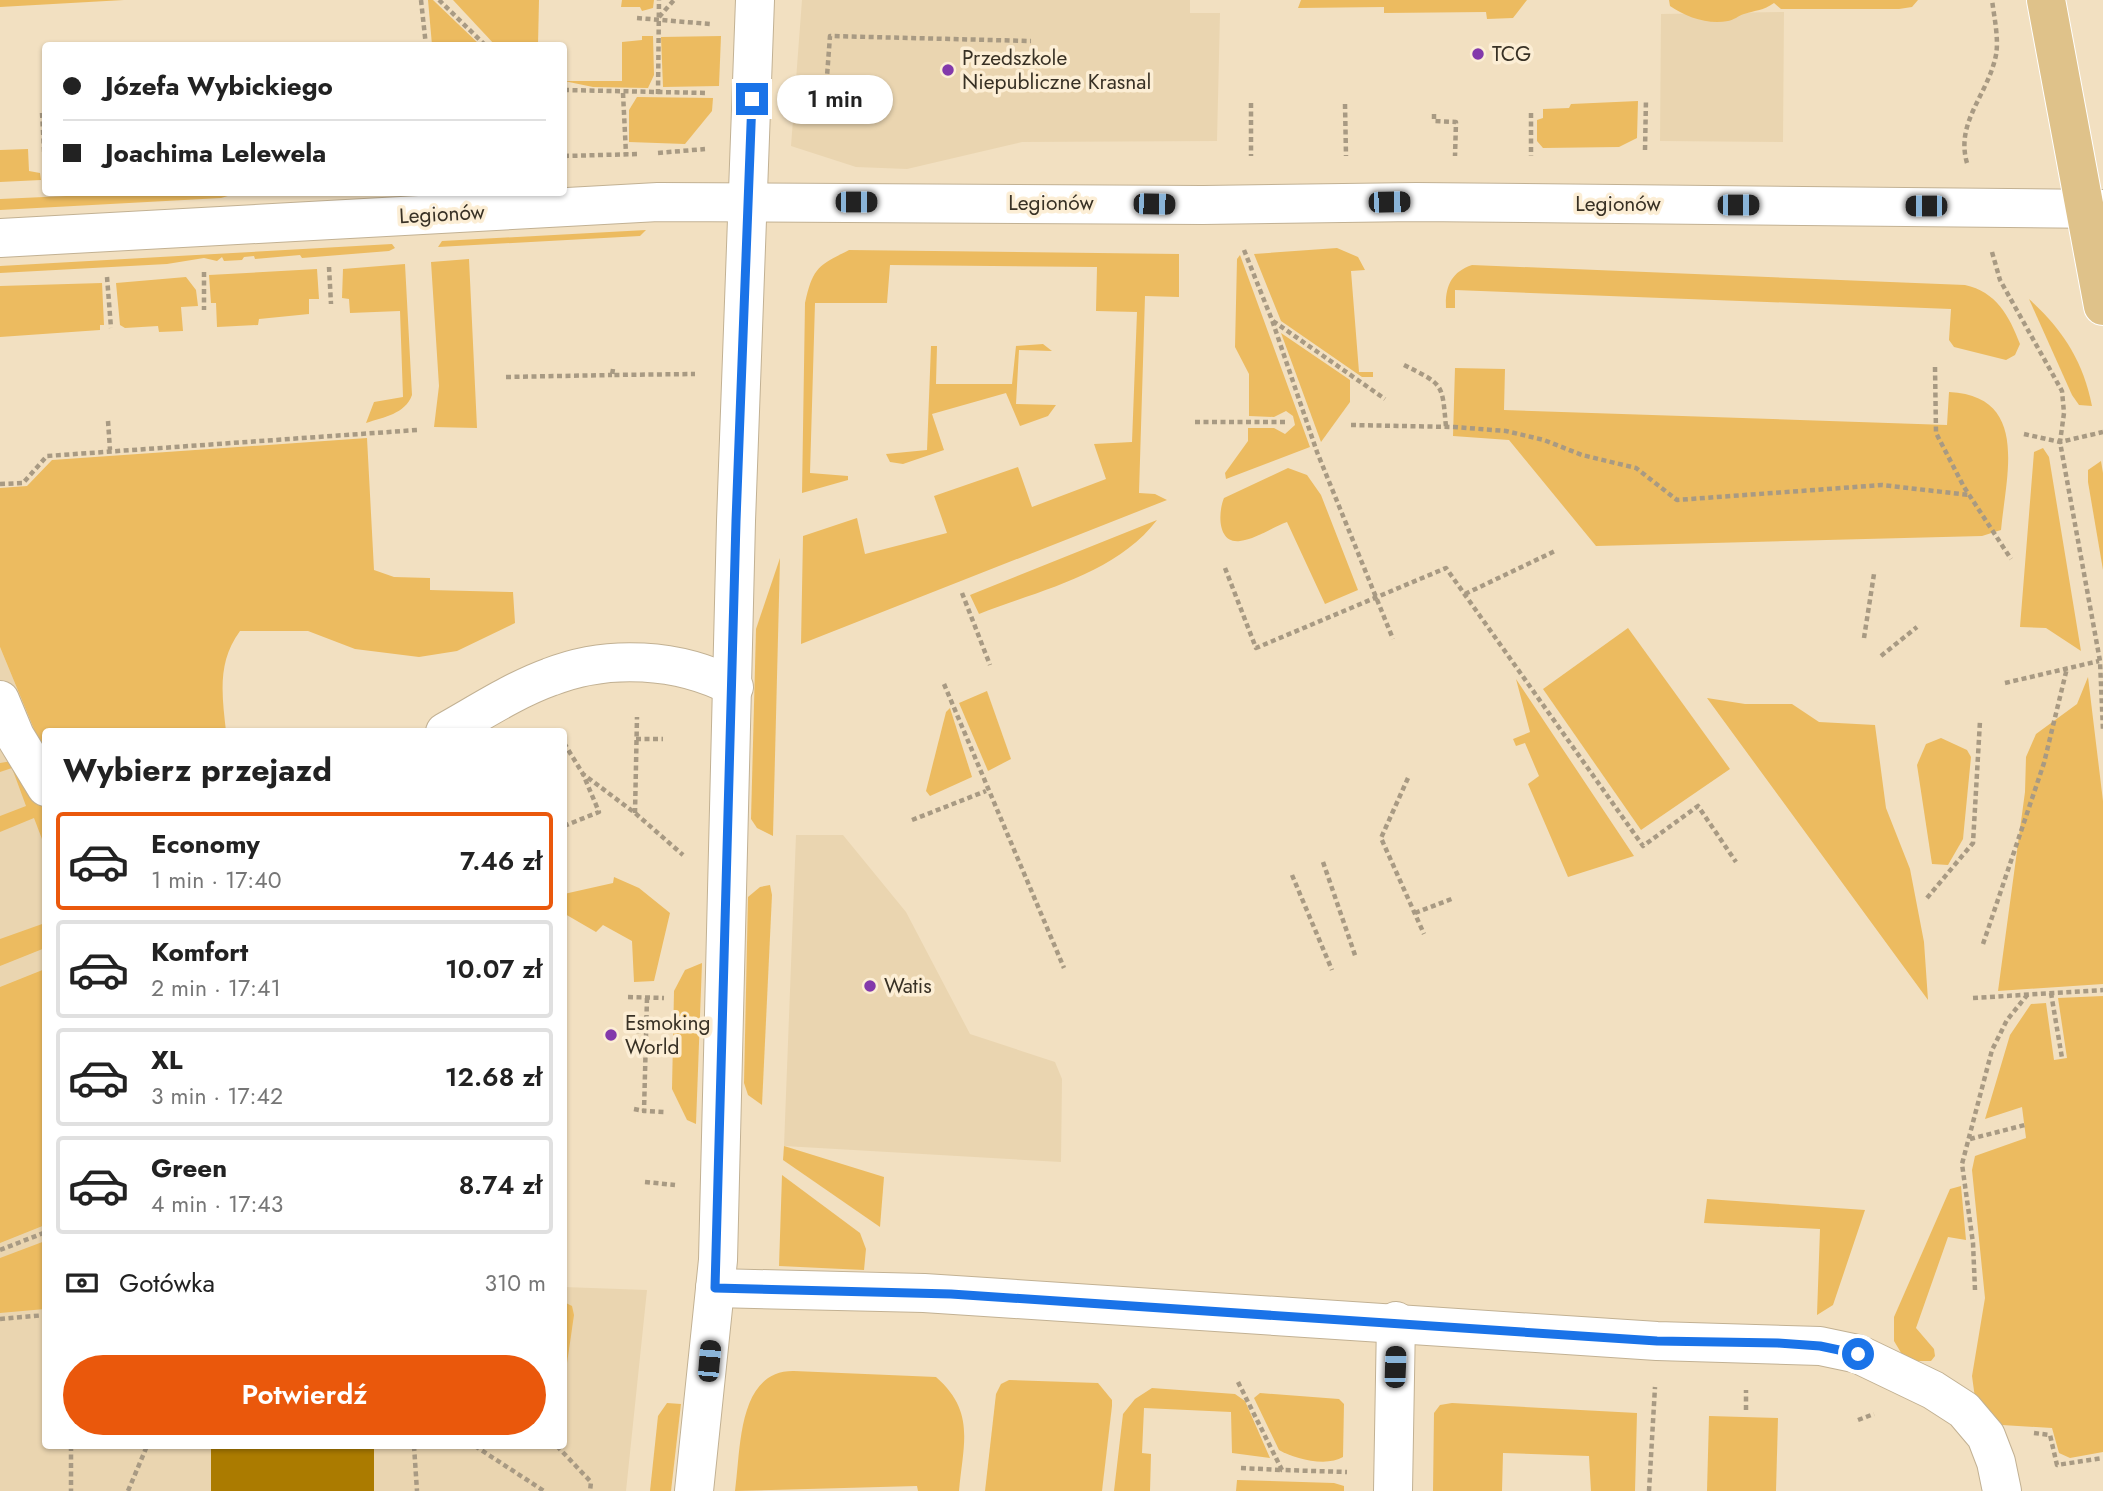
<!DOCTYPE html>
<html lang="pl">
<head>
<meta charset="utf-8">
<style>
	:root { --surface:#fff; --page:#f6f6f6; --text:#222; --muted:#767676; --line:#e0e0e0; --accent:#ea580c }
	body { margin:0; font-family:Jost,sans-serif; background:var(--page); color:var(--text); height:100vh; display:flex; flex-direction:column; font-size:26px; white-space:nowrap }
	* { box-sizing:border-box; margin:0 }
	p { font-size:23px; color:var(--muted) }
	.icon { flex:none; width:38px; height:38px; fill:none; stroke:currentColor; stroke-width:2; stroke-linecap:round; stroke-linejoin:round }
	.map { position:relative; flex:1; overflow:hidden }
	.drawer { position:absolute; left:42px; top:728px; width:525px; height:721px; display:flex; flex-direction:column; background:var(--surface); border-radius:7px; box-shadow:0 2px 5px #0004 }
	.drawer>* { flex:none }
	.banner { position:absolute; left:42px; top:42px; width:525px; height:154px; border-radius:7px; box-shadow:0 2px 5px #0004; display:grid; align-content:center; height:154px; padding:0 21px; background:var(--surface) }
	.end { position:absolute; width:32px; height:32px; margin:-16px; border:9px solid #1a73e8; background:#fff; box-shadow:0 0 0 4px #fff }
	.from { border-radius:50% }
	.bubble { position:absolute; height:49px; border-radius:24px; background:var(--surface); box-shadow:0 2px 5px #0004; font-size:23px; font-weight:600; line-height:49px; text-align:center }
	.car { position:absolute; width:21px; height:42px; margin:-21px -10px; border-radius:9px; box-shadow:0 0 5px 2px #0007; background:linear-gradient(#222 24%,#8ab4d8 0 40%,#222 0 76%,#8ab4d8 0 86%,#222 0) }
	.banner b { display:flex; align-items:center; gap:24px; height:66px; font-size:26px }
	.banner b+b { border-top:2px solid var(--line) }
	.banner i { width:18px; height:18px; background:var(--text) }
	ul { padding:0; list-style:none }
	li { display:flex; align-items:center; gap:21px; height:98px; margin:0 14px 10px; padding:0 7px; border:4px solid var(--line); border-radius:7px }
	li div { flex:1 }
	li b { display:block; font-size:26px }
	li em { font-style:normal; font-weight:600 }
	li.selected { border-color:var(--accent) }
	li>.icon { width:63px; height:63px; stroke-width:1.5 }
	h2 { padding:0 21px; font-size:32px; line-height:84px }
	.pay { display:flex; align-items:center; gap:18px; height:77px; padding:0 21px; font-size:26px }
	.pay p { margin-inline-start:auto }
	.primary-button { display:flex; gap:14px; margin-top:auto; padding:14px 21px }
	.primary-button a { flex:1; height:80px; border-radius:42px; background:var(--accent); color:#fff; font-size:28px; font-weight:600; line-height:80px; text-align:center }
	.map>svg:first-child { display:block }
</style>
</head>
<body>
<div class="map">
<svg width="2103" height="1491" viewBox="0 0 2103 1491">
	<rect width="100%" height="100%" fill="#f2e0c1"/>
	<g fill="#ead5b0">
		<path d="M 802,0 L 1190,0 L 1190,13 L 1220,13 L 1217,141 L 1022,142 L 907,169 L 856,167 L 791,146 Z"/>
		<path d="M 1784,12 L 1783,142 L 1660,141 L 1661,14 Z"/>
		<path d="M 0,647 L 45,756 L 46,1446 L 564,1446 L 564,1287 L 647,1290 L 626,1491 L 0,1491 Z"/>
		<path d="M 796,835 L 843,835 L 906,912 L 970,1034 L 1055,1062 L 1062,1079 L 1061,1162 L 784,1146 Z"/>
	</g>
	<g fill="#ecbb60">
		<path d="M 0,0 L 124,0 L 0,7 Z"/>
		<path d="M 428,0 L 433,0 L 480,45 L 432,45 Z"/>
		<path d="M 453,0 L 539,0 L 538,45 L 495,45 Z"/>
		<path d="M 622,0 L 654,0 L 653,8 L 642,11 L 640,7 L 621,7 Z"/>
		<path d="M 1301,0 L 1527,0 L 1513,18 L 1487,19 L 1486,12 L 1384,13 L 1384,7 L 1298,8 Z"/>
		<path d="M 1669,0 L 1918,0 L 1912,7 L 1899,9 L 1781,9 L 1774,3 C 1763,11 1756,10 1744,14 C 1738,16 1734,20 1728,21 C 1708,25 1686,17 1670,6 Z"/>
		<path d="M 642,36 L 653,36 L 654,75 L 648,88 L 593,87 L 564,81 L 622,81 L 622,42 L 642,40 Z"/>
		<path d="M 721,36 L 719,86 L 663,87 L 661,37 Z"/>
		<path d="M 637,97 L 713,98 L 712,111 L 685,144 L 629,142 L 629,110 Z"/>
		<path d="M 1638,101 L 1637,138 L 1619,147 L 1543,148 L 1537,141 L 1537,120 L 1543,118 L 1543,109 L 1569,108 L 1571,104 Z"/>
		<path d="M 28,149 L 29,171 L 40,173 L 41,180 L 0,182 L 0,150 Z"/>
		<path d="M 132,193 L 238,193 L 221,198 L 0,210 L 0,199 Z"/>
		<path d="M 646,230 L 640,236 L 438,247 L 442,241 Z"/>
		<path d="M 392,244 L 395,248 L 389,251 L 302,258 L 300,255 L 255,259 L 254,256 L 244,257 L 242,260 L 224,261 L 222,257 L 217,261 L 204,258 L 167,264 L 0,273 L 0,266 Z"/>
		<path d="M 1337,248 L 1358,257 L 1365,270 L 1351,271 L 1359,372 L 1373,372 L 1373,377 L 1362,377 L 1281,321 L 1254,254 Z"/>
		<path d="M 849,250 L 1179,254 L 1179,297 L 1145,296 L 1139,493 L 1155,494 L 1167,500 L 801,644 L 803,536 L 857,518 L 865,554 L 947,533 L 934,496 L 1018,467 L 1032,507 L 1106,479 L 1094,444 L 1132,442 L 1137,312 L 1096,311 L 1097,267 L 890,265 L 887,303 L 815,303 L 810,473 L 848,476 L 848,480 L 802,493 L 805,303 C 813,267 818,266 849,250 Z"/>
		<path d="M 1240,255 L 1310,447 L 1226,479 L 1225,473 L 1248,441 L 1248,428 L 1274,428 L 1285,434 L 1295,425 L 1293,416 L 1286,411 L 1274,417 L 1249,416 L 1249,374 L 1235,347 L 1237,259 Z"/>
		<path d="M 469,259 L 477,428 L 434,427 L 439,386 L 431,262 Z"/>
		<path d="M 405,264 L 412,395 C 405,414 384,417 366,423 L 374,402 L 403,397 L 400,311 L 350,313 L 349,299 L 342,298 L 343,269 Z"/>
		<path d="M 1472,265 L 1965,285 C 1996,292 2009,315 2020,344 L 2015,355 L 2006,360 L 1954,347 L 1949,340 L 1951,309 L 1455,290 L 1455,308 L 1446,308 C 1445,287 1451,272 1472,265 Z"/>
		<path d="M 317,269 L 319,299 L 309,299 L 309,314 L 259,319 L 258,325 L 217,327 L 216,303 L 211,303 L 209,275 Z"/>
		<path d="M 186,277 L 196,290 L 198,306 L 181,307 L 183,331 L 159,332 L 158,326 L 125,328 L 120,325 L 116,283 Z"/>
		<path d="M 102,283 L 104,325 L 100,325 L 100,330 L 0,337 L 0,286 Z"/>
		<path d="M 2029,299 C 2063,330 2083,361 2092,406 L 2079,405 L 2072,395 Z"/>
		<path d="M 1281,333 L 1350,380 L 1350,402 L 1321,442 Z"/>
		<path d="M 1043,344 L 1052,351 L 1019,350 L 1016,404 L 1056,405 L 1048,416 L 1020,426 L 1006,393 L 932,414 L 944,450 L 903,464 L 890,462 L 886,454 L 927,450 L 931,346 L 937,346 L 936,384 L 1012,384 L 1016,346 Z"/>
		<path d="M 1455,368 L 1505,369 L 1504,410 L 1947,425 L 1949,392 C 2030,396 2006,475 2001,530 L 1982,536 L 1596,546 L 1509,440 L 1453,436 Z"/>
		<path d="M 367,438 L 374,570 L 394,577 L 430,578 L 430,590 L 513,592 L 515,623 L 457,651 L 419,657 L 355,649 L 308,631 L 240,631 C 217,662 222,695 226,731 L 46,732 L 45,756 L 0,647 L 0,488 L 27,486 L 52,460 Z"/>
		<path d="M 2043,448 L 2049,457 L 2081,651 L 2046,628 L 2020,627 L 2034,452 Z"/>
		<path d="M 2101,461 L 2103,473 L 2103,570 L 2088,482 L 2088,470 Z"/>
		<path d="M 1288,468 L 1307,475 L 1321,495 L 1358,590 L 1325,604 L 1287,522 C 1273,527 1256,539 1240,541 C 1217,544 1218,512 1224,498 Z"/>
		<path d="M 1157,520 C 1116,574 1040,590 979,614 L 970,595 Z"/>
		<path d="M 780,558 L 773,836 L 757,828 L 751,819 L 756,629 Z"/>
		<path d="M 1628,628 L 1730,769 L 1641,830 L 1543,689 Z"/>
		<path d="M 2088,677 L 2103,801 L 2103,984 L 1998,991 L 2025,792 L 2026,757 L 2036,734 L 2077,704 Z"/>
		<path d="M 1516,679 L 1634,856 L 1568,877 L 1528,784 L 1539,776 L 1525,743 L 1516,746 L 1513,739 L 1530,732 Z"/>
		<path d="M 987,691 L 1011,759 L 988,771 L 959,703 Z"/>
		<path d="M 1707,698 L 1745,704 L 1792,704 L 1819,722 L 1875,725 L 1886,808 L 1910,869 L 1924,942 L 1928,1000 Z"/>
		<path d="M 950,708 L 972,777 L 930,796 L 926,791 L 946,712 Z"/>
		<path d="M 1941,738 L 1967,750 L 1971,757 L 1963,839 L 1948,865 L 1932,864 L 1917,765 L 1926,744 Z"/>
		<path d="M 12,761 L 45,804 L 45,847 L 34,818 L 0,832 L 0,816 L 26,806 L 12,768 L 0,772 L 0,763 Z"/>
		<path d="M 614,877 L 639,888 L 670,913 L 654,981 L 634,982 L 632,941 L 603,925 L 596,932 L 565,914 L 564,916 L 564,894 L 613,883 Z"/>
		<path d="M 770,885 L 772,895 L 762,1105 L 748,1095 L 744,1083 L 748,897 L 760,887 Z"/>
		<path d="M 45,923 L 45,948 L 0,966 L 0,939 Z"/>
		<path d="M 702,963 L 696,1124 L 687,1120 L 672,1089 L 674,991 L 685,970 Z"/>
		<path d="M 45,969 L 45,1225 L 0,1243 L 0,987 Z"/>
		<path d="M 2103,996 L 2103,1452 L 2070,1458 L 2059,1453 L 2052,1428 L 2002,1425 L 1975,1398 L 1972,1376 L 1985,1298 L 1972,1170 L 1975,1156 L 2026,1138 L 2022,1107 L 1985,1119 L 2010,1035 L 2031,1004 L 2046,1003 L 2054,1060 L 2067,1058 L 2058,998 Z"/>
		<path d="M 784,1146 L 884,1177 L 880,1227 L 783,1160 Z"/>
		<path d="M 782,1175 L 860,1233 L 866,1249 L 864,1270 L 779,1266 Z"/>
		<path d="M 1961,1186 L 1966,1240 L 1948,1237 L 1916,1328 L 1934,1349 L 1935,1356 L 1931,1361 L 1906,1361 L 1894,1341 L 1894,1317 L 1950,1189 Z"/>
		<path d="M 1707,1199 L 1865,1210 L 1833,1305 L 1817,1315 L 1820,1229 L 1704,1223 Z"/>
		<path d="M 45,1241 L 45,1309 L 0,1313 L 0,1258 Z"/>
		<path d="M 564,1302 L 572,1306 L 574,1315 L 564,1384 Z"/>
		<path d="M 794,1371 L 936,1377 C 976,1412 963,1444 959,1491 L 918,1491 L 917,1486 L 735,1491 C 741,1450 737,1370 794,1371 Z"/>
		<path d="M 1009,1380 L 1098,1383 L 1112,1400 L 1112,1406 L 1102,1491 L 985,1491 L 996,1394 L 1001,1384 Z"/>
		<path d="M 1152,1388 L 1235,1394 L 1245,1401 L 1270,1458 L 1232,1453 L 1231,1412 L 1144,1408 L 1142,1453 L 1151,1454 L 1150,1491 L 1114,1491 L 1123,1414 L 1135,1399 Z"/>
		<path d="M 1260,1393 L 1339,1399 L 1344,1404 L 1343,1457 C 1327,1467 1294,1459 1279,1450 L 1254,1398 Z"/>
		<path d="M 667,1403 L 681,1404 L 671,1491 L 650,1491 L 658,1416 Z"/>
		<path d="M 1452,1403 L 1637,1413 L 1635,1491 L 1591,1491 L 1589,1456 L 1503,1453 L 1502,1491 L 1433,1491 L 1434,1413 L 1440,1405 Z"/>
		<path d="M 1709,1416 L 1778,1418 L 1776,1491 L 1707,1491 Z"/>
		<path d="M 1237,1480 L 1334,1483 L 1344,1486 L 1344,1491 L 1236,1491 Z"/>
	</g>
	<rect fill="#ab7b00" x="211" y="1446" width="163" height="45"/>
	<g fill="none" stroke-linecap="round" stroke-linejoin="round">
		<defs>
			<g id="minor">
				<path d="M 0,238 L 658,202 L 1203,205 L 1416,202 L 2103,209"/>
				<path d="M 0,700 L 15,736 L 46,787"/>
				<path d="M 445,732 C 479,713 514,690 550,677 C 608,654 679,658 734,687"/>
				<path d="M 715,1288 L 924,1293 L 1657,1341 L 1820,1346 L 1858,1354 L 1933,1390 L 1964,1410 L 1986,1436 L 1996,1462 L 2002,1491"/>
				<path d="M 694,1491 L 718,1260 L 736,521 L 755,0"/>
				<path d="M 1393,1491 L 1396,1321"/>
			</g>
			<path id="major" d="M 2046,0 L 2103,306"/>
		</defs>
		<use href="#minor" stroke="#c2b193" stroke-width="40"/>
		<use href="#major" stroke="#fff" stroke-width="40"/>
		<g stroke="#a89a83" stroke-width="4.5" stroke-dasharray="5 3.5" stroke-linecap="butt">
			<path d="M 421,0 L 426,46"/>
			<path d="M 439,0 L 486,46"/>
			<path d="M 659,17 L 674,0"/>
			<path d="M 637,18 L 710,24"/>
			<path d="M 564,90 L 706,93"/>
			<path d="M 623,93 L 626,154"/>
			<path d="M 658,94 L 659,0"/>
			<path d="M 795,100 L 825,103 L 830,36 L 1031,41"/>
			<path d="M 1251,103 L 1251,156"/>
			<path d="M 1345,104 L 1346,156"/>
			<path d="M 42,113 L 46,186"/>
			<path d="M 1531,113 L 1531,156"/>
			<path d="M 1434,114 L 1434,121 L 1456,122 L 1455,156"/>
			<path d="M 1645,150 L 1646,99"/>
			<path d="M 658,153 L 705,149"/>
			<path d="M 564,156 L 639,154"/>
			<path d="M 1967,163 C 1955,122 1988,95 1996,55 C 1999,39 1994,16 1992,0"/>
			<path d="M 1244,250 L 1272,320 L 1317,452 L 1393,639"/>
			<path d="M 1992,252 L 2000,280 L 2062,391 L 2064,413 L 2060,442 L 2100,661 L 2103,730"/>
			<path d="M 329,267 L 331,304"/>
			<path d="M 204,272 L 204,310"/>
			<path d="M 107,277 L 111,328"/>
			<path d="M 1273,321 L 1385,399"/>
			<path d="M 1404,365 C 1444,385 1442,383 1446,427"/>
			<path d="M 1935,367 L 1936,433 L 1964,487 L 2011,559"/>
			<path d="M 613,369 L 612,375 L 695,374"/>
			<path d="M 506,377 L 612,375"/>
			<path d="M 108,421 L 110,450"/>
			<path d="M 1195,422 L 1288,422"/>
			<path d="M 1351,425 L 1454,427 L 1506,431 L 1544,440 L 1582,455 L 1636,468 L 1677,500 L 1882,485 L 1969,495"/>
			<path d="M 2024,434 L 2060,442 L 2103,432"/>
			<path d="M 0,484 L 23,483 L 47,456 L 417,430"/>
			<path d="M 1225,568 L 1256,648 L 1446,568 L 1643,846 L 1698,806 L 1736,862"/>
			<path d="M 962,593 L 990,665"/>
			<path d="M 1465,594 L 1555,551"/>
			<path d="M 1864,638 L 1874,574"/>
			<path d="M 1881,656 L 1917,627"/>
			<path d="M 2005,683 L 2099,661"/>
			<path d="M 944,684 L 1064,968"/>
			<path d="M 636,739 L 663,739"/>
			<path d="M 564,743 L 583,774 L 635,813 L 683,855"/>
			<path d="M 1408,778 L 1381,838 L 1424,934"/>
			<path d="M 635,813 L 637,717"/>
			<path d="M 912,820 L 986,791"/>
			<path d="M 564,826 L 599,812 L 583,774"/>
			<path d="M 1323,862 L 1356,958"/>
			<path d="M 1292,875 L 1332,970"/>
			<path d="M 1927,898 L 1973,843 L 1980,721"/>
			<path d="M 1415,913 L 1454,898"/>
			<path d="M 1983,944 L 2044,763 L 2067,668"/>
			<path d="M 2051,993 L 2062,1058"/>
			<path d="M 628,997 L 664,998"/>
			<path d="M 647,998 L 644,1111 L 665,1112"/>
			<path d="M 1973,998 L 2103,990"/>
			<path d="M 636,1031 L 647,1031"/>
			<path d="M 634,1109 L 644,1111"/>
			<path d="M 1970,1139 L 2025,1125"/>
			<path d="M 645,1182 L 675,1185"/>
			<path d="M 0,1250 L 46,1232"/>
			<path d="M 1975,1290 L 1973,1243 L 1962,1164 L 1992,1050 L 2007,1020 L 2028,994"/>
			<path d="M 0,1319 L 46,1315"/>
			<path d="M 1238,1382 L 1282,1470 L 1347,1472"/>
			<path d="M 1746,1410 L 1746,1390"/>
			<path d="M 1858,1420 L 1874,1414"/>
			<path d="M 2034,1433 L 2050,1435 L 2057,1465 L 2103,1458"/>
			<path d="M 71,1446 L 71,1491"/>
			<path d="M 414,1446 L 417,1491"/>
			<path d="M 475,1446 L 544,1491"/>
			<path d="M 557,1446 L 591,1482 L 590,1491"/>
			<path d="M 1241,1468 L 1282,1470"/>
			<path d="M 128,1491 L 147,1446"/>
			<path d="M 1649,1491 L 1655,1387"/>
		</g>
		<use href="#minor" stroke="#fff" stroke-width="38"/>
		<use href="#major" stroke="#dfc28a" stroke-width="38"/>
	</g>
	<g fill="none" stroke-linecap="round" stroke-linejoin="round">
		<path stroke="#1a73e8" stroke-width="9" d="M 752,99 L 736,521 L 715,1288 L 951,1294 L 1657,1341 L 1778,1343 L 1820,1346 L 1858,1354"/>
	</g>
	<g fill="#8339ab" stroke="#fceed5" stroke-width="2.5">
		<circle cx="1478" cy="54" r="7"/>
		<circle cx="948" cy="70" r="7"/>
		<circle cx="870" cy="986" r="7"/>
		<circle cx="611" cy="1035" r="7"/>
	</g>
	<g text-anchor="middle" stroke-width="7" stroke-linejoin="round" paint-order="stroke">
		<g font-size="21" fill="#383125" stroke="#fceed5" text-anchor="start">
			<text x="1492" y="61">TCG</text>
			<text x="962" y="65">Przedszkole<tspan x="962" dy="24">Niepubliczne Krasnal</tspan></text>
			<text x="884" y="993">Watis</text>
			<text x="625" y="1030">Esmoking<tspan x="625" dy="24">World</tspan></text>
		</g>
		<g font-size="21" fill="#383125" stroke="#fceed5">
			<text x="1051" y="210">Legionów</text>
			<text x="1618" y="211">Legionów</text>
			<text transform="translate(442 214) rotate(-3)" y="7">Legionów</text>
		</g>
	</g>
</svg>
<i class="end from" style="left:1858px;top:1354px"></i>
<i class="end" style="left:752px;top:99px"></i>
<div class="bubble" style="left:777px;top:75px;width:116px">1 min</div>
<i class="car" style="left:856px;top:202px;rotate:90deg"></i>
<i class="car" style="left:1389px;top:202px;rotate:89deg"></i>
<i class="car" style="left:1154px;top:204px;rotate:91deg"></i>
<i class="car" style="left:1738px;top:205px;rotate:90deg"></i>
<i class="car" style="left:1926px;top:206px;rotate:270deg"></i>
<i class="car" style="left:709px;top:1361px;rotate:5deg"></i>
<i class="car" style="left:1395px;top:1367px;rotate:2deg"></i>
<div class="banner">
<b><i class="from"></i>Józefa Wybickiego</b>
<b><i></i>Joachima Lelewela</b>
</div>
<section class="drawer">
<h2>Wybierz przejazd</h2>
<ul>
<li class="selected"><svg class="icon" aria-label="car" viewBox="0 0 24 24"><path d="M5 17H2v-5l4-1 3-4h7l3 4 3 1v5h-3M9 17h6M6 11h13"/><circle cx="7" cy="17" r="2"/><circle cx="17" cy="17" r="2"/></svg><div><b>Economy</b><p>1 min · 17:40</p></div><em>7.46 zł</em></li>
<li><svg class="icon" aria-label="car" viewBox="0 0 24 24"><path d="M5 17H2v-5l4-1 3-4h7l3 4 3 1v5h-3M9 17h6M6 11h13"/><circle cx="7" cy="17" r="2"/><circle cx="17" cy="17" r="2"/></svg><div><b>Komfort</b><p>2 min · 17:41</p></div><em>10.07 zł</em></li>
<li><svg class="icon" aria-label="car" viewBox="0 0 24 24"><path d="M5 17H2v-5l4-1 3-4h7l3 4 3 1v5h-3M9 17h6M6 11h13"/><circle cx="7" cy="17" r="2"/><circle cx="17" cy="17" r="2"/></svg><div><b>XL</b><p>3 min · 17:42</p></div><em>12.68 zł</em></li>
<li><svg class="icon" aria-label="car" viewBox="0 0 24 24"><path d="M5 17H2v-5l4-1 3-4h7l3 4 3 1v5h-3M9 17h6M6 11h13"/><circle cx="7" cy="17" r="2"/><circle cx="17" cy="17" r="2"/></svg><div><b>Green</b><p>4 min · 17:43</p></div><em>8.74 zł</em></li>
</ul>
<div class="pay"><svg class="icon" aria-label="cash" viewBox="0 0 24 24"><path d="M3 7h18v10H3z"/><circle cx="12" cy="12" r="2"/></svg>Gotówka<p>310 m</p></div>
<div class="primary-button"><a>Potwierdź</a></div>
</section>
</div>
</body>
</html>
